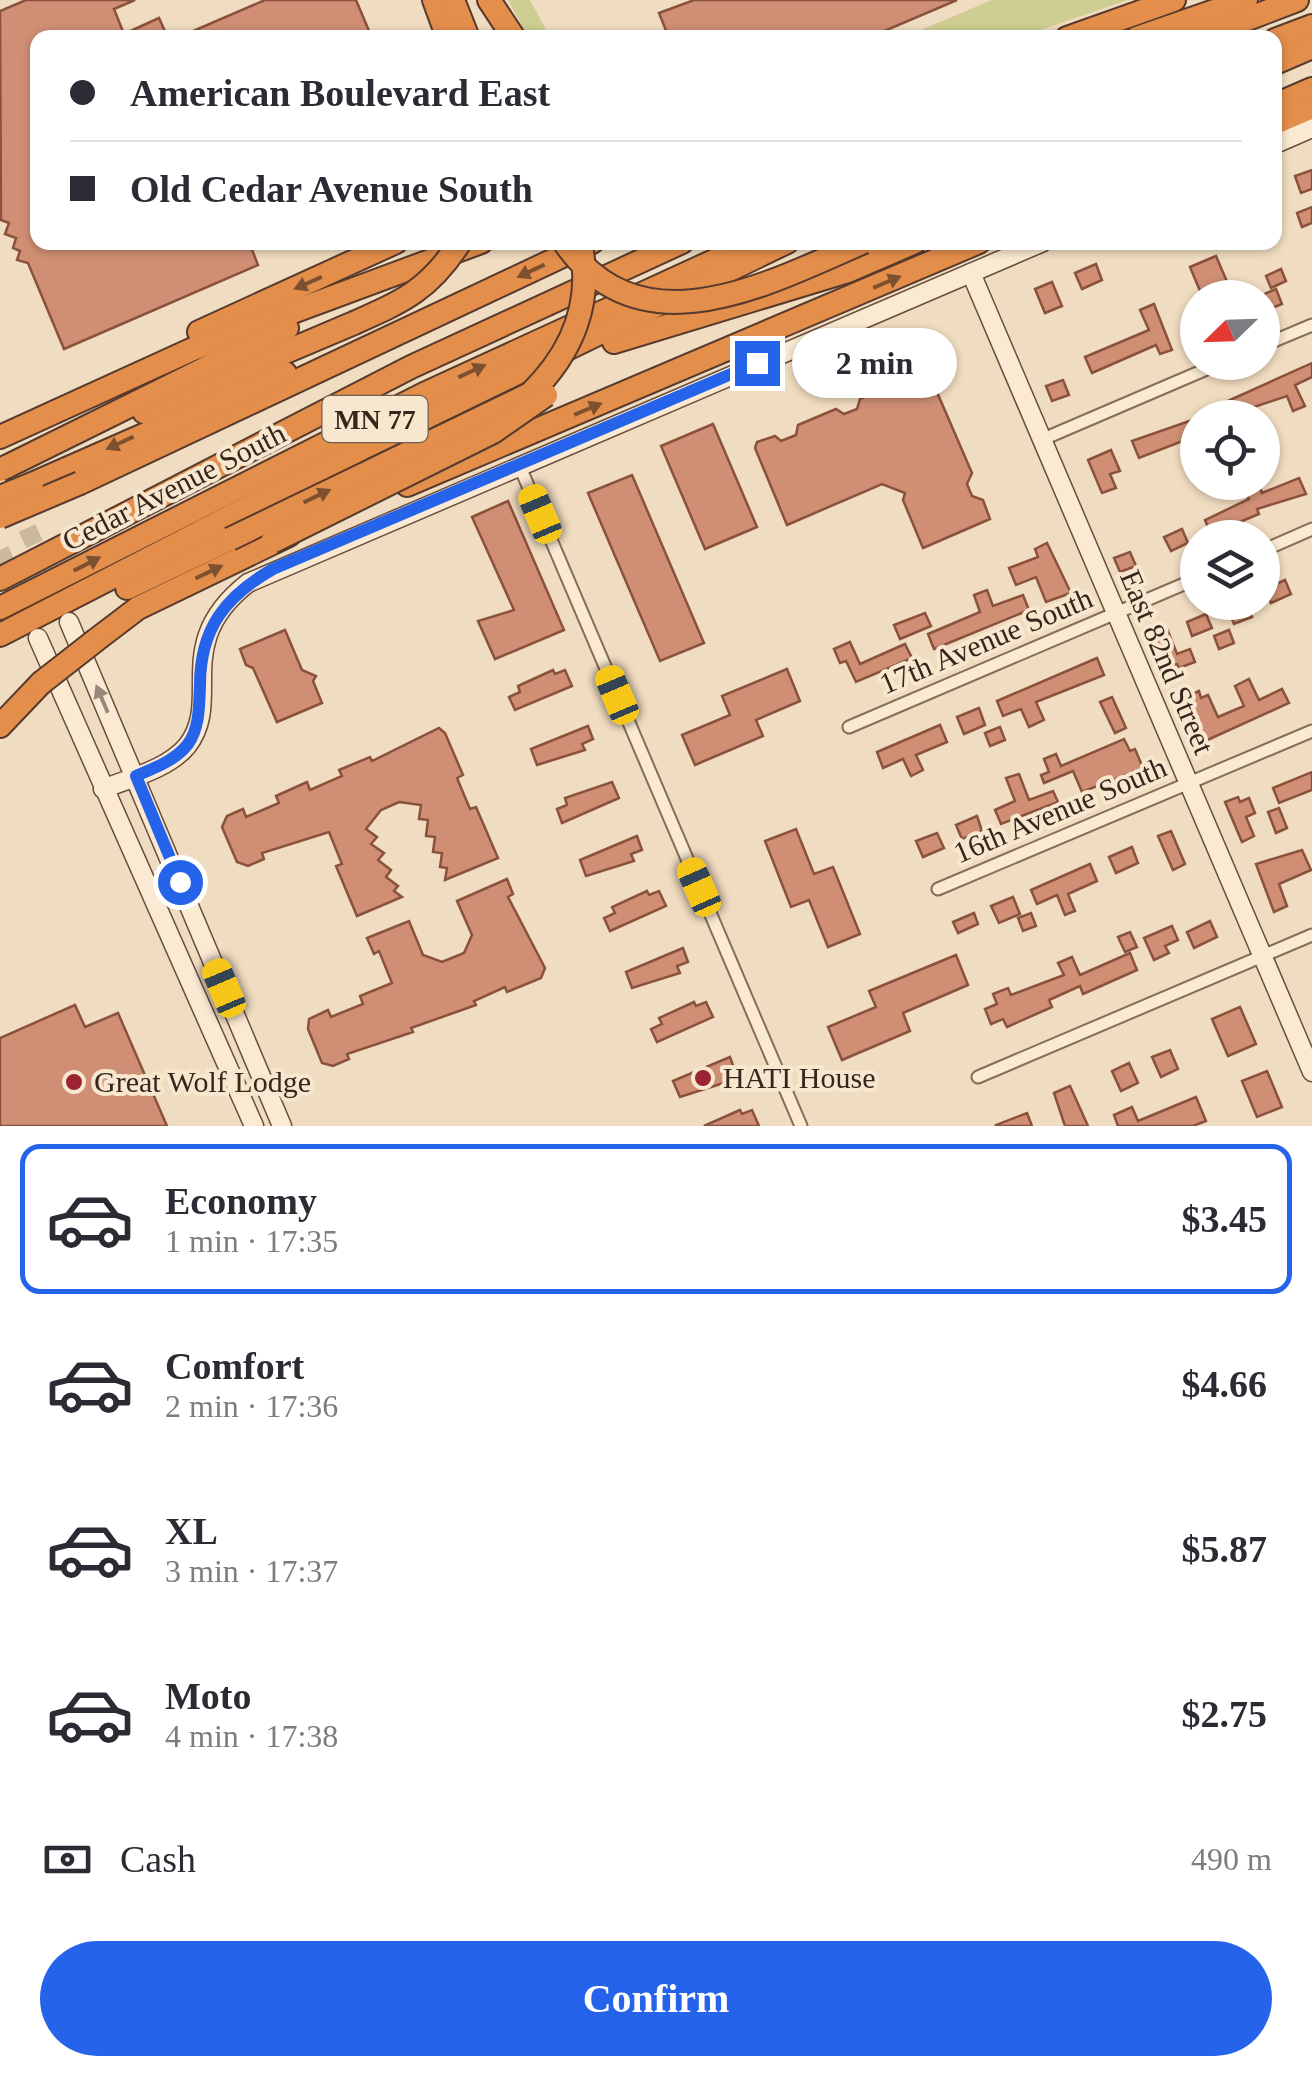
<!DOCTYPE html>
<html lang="en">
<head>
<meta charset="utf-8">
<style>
	:root { --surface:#fff; --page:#f2f2f3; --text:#2b2b33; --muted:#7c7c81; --line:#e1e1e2; --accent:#2563eb }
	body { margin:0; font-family:Georgia,serif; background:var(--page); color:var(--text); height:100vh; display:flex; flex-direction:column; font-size:38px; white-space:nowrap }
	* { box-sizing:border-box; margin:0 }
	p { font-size:32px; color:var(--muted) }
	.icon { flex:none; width:55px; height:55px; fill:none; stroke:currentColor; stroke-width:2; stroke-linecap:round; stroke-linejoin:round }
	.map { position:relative; height:1126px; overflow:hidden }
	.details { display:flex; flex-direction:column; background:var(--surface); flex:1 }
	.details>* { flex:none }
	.guide { position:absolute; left:30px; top:30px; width:1252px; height:220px; border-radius:20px; box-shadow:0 2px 8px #0004; display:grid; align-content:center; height:220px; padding:0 40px; background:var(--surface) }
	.needle { width:65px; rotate:247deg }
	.buttons { position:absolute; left:1180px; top:280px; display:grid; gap:20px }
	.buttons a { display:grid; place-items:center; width:100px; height:100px; border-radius:50%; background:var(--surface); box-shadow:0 2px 8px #0004; font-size:50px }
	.end { position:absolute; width:45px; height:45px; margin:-22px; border:12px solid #2563eb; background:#fff; box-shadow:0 0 0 5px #fff }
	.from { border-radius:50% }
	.bubble { position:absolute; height:70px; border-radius:35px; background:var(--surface); box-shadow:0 2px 8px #0004; font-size:32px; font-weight:700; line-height:70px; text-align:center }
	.car { position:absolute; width:30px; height:60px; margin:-30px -15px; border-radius:12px; box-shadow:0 0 8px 2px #0007; background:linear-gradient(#f5c518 24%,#345 0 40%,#f5c518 0 76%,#345 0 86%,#f5c518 0) }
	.guide b { display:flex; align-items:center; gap:35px; height:95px; font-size:38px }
	.guide b+b { border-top:2px solid var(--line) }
	.guide i { width:25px; height:25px; background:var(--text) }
	ul { padding:18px 0 0; list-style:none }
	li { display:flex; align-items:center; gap:30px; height:150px; margin:0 20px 15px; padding:0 20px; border:5px solid transparent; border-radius:20px }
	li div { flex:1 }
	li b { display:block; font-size:38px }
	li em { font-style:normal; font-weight:700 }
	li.selected { border-color:var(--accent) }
	li>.icon { width:90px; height:90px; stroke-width:1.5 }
	.pay { display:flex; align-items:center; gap:25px; height:110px; padding:0 40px; font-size:38px }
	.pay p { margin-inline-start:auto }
	.cta { display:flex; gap:20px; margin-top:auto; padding:20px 40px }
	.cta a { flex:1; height:115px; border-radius:60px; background:var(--accent); color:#fff; font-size:40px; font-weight:700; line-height:115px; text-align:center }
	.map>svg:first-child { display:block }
</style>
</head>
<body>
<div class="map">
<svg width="1312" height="1126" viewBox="0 0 1312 1126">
	<rect width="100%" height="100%" fill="#f0dcc0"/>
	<g fill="#cece93">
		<path d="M 508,0 L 530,0 L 550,37 L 528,37 Z"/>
		<path d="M 992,0 L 1128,0 L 1020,37 L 904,37 Z"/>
	</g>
	<g fill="#d08f74" stroke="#8a513c" stroke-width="2.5">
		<path d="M 26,0 L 135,0 L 114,9 L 124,34 L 159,18 L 168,38 L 38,38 L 38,242 L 249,242 L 258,265 L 64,349 L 28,263 L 17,260 L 20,251 L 13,248 L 16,238 L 5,234 L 9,223 L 1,220 L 0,11 Z"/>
		<path d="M 265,0 L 356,0 L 372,38 L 177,38 Z"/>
		<path d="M 694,0 L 957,0 L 868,38 L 669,38 L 659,13 Z"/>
		<path d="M 1312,170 L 1312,189 L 1301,193 L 1295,176 Z"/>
		<path d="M 1312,207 L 1312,223 L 1302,227 L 1297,213 Z"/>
		<path d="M 1216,256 L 1234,298 L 1203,298 L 1190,267 Z"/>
		<path d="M 1096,264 L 1102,280 L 1082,289 L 1075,273 Z"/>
		<path d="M 1281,269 L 1286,281 L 1271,288 L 1266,276 Z"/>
		<path d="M 1052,282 L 1062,306 L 1045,313 L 1035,289 Z"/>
		<path d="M 1276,289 L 1282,304 L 1262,312 L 1262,295 Z"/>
		<path d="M 1154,304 L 1172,350 L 1160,354 L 1156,345 L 1092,373 L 1085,357 L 1149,330 L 1140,310 Z"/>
		<path d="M 1312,363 L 1312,377 L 1295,385 L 1305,406 L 1293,411 L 1287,396 L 1236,413 L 1238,418 L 1213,418 L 1210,409 Z"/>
		<path d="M 917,374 L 933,383 L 972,473 L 967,484 L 972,496 L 983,500 L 990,519 L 923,548 L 903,500 L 905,493 L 882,484 L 787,525 L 755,448 L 757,442 L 775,436 L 781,441 L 796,435 L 798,425 L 836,409 L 844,414 L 857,409 L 860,399 Z"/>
		<path d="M 1063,380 L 1069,395 L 1052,401 L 1046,386 Z"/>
		<path d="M 1198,418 L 1193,437 L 1139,458 L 1132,441 Z"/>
		<path d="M 713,424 L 757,527 L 705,549 L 661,446 Z"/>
		<path d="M 1111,450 L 1120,471 L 1110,474 L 1116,488 L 1102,493 L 1088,460 Z"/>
		<path d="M 632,475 L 704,643 L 660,661 L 588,493 Z"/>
		<path d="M 1299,478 L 1306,494 L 1257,509 L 1259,514 L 1211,534 L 1205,520 L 1249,499 L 1241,482 L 1258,482 L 1262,493 Z"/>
		<path d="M 508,501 L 564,630 L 495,659 L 478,621 L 514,610 L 472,517 Z"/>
		<path d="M 1182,529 L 1188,543 L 1171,551 L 1164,537 Z"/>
		<path d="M 1047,543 L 1071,593 L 1046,602 L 1036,577 L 1016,585 L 1009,568 L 1038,557 L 1035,549 Z"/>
		<path d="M 1130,552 L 1136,566 L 1120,572 L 1114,558 Z"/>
		<path d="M 1285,580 L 1291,594 L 1271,603 L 1265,589 Z"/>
		<path d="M 987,590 L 993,606 L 1023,595 L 1029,610 L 934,649 L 928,634 L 980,612 L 974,595 Z"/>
		<path d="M 1231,602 L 1246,602 L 1252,617 L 1234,624 L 1226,605 Z"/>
		<path d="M 925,613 L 931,626 L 900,639 L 894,625 Z"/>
		<path d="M 1206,614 L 1212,628 L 1192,636 L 1187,622 Z"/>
		<path d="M 285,630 L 302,670 L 316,676 L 313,681 L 322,703 L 277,722 L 253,668 L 246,665 L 240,649 Z"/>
		<path d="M 1229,630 L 1234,643 L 1219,649 L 1214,636 Z"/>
		<path d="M 1168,631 L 1177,654 L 1190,649 L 1195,662 L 1179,668 L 1177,664 L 1172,666 L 1165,649 L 1154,653 L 1148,639 Z"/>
		<path d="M 850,642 L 860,664 L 905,644 L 912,658 L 856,682 L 846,661 L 840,663 L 834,649 Z"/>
		<path d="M 1097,658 L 1104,675 L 1036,702 L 1044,720 L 1029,727 L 1021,709 L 1003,716 L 997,701 Z"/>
		<path d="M 787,669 L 800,701 L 756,720 L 763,736 L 695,765 L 682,735 L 730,715 L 722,696 Z"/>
		<path d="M 553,670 L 555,674 L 565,670 L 572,686 L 515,710 L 509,697 L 520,692 L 518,686 Z"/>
		<path d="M 1249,679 L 1259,700 L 1282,689 L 1289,703 L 1203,742 L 1183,698 L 1199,691 L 1201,698 L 1208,695 L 1218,717 L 1244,706 L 1235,686 Z"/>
		<path d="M 1112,697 L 1126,728 L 1115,733 L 1100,702 Z"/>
		<path d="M 979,708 L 985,725 L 964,734 L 957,717 Z"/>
		<path d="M 940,725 L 947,742 L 916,755 L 923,770 L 911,776 L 903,759 L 883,768 L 877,752 Z"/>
		<path d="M 588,726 L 593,739 L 582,744 L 585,750 L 537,765 L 531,749 Z"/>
		<path d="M 1000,727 L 1005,740 L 990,746 L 985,733 Z"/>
		<path d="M 439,728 L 445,733 L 463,775 L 457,778 L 470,809 L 476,807 L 498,858 L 445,880 L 447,868 L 440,867 L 442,853 L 433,852 L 435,837 L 426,836 L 428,820 L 419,819 L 421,805 L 399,802 L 381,810 L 366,829 L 377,837 L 371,844 L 384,853 L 378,860 L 391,870 L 386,877 L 398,886 L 394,891 L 402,897 L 357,916 L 336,866 L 342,864 L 329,832 L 262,853 L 264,859 L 248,866 L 237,862 L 222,827 L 227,816 L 243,809 L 246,817 L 279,803 L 276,796 L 307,782 L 310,790 L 342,776 L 339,770 L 370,757 L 372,761 Z"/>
		<path d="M 1124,739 L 1130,751 L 1135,749 L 1143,768 L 1082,792 L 1073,771 L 1044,783 L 1041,775 L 1049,772 L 1044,759 L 1056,754 L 1061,766 Z"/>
		<path d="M 1312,772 L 1312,790 L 1279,803 L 1273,788 Z"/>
		<path d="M 1019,774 L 1029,800 L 1053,791 L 1058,802 L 1001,824 L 995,810 L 1015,801 L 1006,778 Z"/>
		<path d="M 612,782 L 619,798 L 562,823 L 557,809 L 567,805 L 565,798 Z"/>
		<path d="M 1238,797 L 1240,802 L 1249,798 L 1255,813 L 1246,817 L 1254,836 L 1242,842 L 1225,802 Z"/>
		<path d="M 1279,808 L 1287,828 L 1276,833 L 1268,812 Z"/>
		<path d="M 977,816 L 982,831 L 962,839 L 956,825 Z"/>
		<path d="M 796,829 L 814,874 L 833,867 L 860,934 L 828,947 L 809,900 L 791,907 L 765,841 Z"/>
		<path d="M 1171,831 L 1185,864 L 1173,870 L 1158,836 Z"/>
		<path d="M 937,833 L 944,848 L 923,857 L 916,841 Z"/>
		<path d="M 637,836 L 642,850 L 631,854 L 634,861 L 586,876 L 580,860 Z"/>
		<path d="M 1132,847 L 1138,863 L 1116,873 L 1109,857 Z"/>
		<path d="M 1302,850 L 1311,870 L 1279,884 L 1287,906 L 1274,912 L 1256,864 Z"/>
		<path d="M 1090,864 L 1097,881 L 1068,894 L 1075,911 L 1065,915 L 1057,895 L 1037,904 L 1031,890 Z"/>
		<path d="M 507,879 L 513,894 L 508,897 L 545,968 L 541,978 L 507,992 L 505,987 L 474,1001 L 476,1005 L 411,1028 L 413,1032 L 347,1054 L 349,1059 L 333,1066 L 322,1063 L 308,1029 L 309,1019 L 328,1010 L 331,1017 L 363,1004 L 360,996 L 392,983 L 379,951 L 374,954 L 367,938 L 409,921 L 423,955 L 442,962 L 464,953 L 472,935 L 457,901 Z"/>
		<path d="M 647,891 L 649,895 L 659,891 L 666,906 L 610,931 L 604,918 L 615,913 L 612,907 Z"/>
		<path d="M 1013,897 L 1020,914 L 999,923 L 991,906 Z"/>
		<path d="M 974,913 L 978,924 L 958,933 L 953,922 Z"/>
		<path d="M 1031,913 L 1036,926 L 1023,931 L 1018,918 Z"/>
		<path d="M 1210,921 L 1217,937 L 1194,948 L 1187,932 Z"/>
		<path d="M 1172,926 L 1178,940 L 1165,946 L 1169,953 L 1154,960 L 1144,938 Z"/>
		<path d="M 1130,932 L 1137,947 L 1125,952 L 1118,937 Z"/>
		<path d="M 683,948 L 688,962 L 677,966 L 680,973 L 632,988 L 626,972 Z"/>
		<path d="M 1130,953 L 1137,970 L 1083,994 L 1080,986 L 1049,1000 L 1052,1007 L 1007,1027 L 1003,1019 L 991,1024 L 985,1009 L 997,1004 L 993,994 L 1008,988 L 1011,995 L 1064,975 L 1058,963 L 1072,957 L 1080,975 Z"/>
		<path d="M 956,955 L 968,985 L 903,1013 L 910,1031 L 842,1060 L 828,1027 L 876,1007 L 869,991 Z"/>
		<path d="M 694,1002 L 696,1006 L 706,1002 L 713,1017 L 657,1042 L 651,1029 L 662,1024 L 659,1018 Z"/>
		<path d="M 75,1005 L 85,1027 L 118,1013 L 167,1126 L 0,1126 L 0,1038 Z"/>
		<path d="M 1240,1007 L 1256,1044 L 1228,1056 L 1212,1019 Z"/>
		<path d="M 1170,1050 L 1178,1069 L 1161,1077 L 1152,1057 Z"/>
		<path d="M 730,1057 L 735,1071 L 724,1075 L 727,1082 L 680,1097 L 673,1081 Z"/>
		<path d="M 1129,1063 L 1138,1083 L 1121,1091 L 1112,1071 Z"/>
		<path d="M 1267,1071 L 1282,1107 L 1257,1117 L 1242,1081 Z"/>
		<path d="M 1070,1086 L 1088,1126 L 1065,1126 L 1054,1093 Z"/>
		<path d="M 1196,1097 L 1206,1121 L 1193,1126 L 1118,1126 L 1114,1115 L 1132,1107 L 1138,1121 Z"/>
		<path d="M 740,1110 L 742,1114 L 752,1110 L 759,1126 L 704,1126 Z"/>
		<path d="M 1027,1113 L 1032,1126 L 996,1126 L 996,1125 Z"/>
	</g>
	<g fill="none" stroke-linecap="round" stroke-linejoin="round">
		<g stroke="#cbb89f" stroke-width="18" stroke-dasharray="18 9" stroke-linecap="butt">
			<path d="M 27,528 L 45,567"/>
			<path d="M 0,550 L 26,609"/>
		</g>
		<defs>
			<g id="street">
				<path d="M 1262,346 L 1312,325"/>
				<path d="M 1041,440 L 1223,362"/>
				<path d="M 520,467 L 801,1126"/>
				<path d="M 1262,551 L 1312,529"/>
				<path d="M 849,727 L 1198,578"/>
				<path d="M 938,889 L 1312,731"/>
				<path d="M 978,1077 L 1312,935"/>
			</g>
			<g id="secondary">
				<path d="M 1275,144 L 1312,128"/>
				<path d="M 971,273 L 1312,1072"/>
				<path d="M 69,622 L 282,1126"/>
				<path d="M 38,638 L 254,1126"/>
				<path d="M 103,789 C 130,778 168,769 187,746 C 224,699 170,644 248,583 L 1043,242"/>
			</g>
			<g id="highway">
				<path d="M 434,0 L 448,38"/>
				<path d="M 453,0 L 468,38"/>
				<path d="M 489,0 L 514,38"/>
				<path d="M 1067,38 L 1174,0"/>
				<path d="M 1137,38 L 1246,0"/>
				<path d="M 1198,38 L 1297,0"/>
				<path d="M 1275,40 L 1312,26"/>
				<path d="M 1275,63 L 1312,47"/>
				<path d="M 1275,105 L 1312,89"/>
				<path d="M 1275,123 L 1312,107"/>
				<path d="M 199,332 L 396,242"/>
				<path d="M 614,342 L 848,271 L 915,242"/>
				<path d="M 144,412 L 354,323"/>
				<path d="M 0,437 L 193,349 L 481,242"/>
				<path d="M 6,467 L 287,328"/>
				<path d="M 80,483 L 592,242"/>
				<path d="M 32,484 L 285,373"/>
				<path d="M 407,485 L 979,242"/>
				<path d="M 0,579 L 411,367 L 682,242"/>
				<path d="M 127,588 L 230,539"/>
				<path d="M 0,608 L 424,394 L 753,243"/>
				<path d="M 0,635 L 367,446 L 787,242"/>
				<path d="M 96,640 L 138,608 L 289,535"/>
				<path d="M 0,726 L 41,683"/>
			</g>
		</defs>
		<use href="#street" stroke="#896c57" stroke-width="15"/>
		<use href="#secondary" stroke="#6b4d3a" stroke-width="21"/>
		<use href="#highway" stroke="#573a2c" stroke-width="26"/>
		<use href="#street" stroke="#faead3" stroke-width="11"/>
		<use href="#secondary" stroke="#faead3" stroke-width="18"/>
		<use href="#highway" stroke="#e48e4b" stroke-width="22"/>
		<defs>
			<g id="highway-bridge">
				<path d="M 564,242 C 641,354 771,282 864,242"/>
				<path d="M 354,323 C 404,301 430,289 460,242"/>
				<path d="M 0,470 L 6,467"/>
				<path d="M 0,497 L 32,484"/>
				<path d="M 0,517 L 80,483"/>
				<path d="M 230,539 L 530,394 C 572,353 594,302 580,242"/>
				<path d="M 272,542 L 493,432 L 546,395"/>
				<path d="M 41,683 L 96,640"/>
			</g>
		</defs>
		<use href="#highway-bridge" stroke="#573a2c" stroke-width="26" stroke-linecap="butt"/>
		<use href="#highway-bridge" stroke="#e48e4b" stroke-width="22"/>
	</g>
	<defs><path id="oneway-solid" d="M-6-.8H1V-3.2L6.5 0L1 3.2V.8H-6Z" transform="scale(2.5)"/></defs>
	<g fill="#7d502f">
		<use href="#oneway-solid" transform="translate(531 271) rotate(155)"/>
		<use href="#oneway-solid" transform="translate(887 282) rotate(-23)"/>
		<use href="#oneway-solid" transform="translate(308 283) rotate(156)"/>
		<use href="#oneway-solid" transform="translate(472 371) rotate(-25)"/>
		<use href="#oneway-solid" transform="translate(588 409) rotate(-23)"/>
		<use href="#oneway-solid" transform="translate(120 443) rotate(155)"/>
		<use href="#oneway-solid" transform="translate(317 496) rotate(-26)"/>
		<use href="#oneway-solid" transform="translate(87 564) rotate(-27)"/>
		<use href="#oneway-solid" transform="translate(209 572) rotate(-26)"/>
	</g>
	<use fill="#998878" href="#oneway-solid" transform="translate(102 699) rotate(-113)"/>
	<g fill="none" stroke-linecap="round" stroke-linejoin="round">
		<path stroke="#2563eb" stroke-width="12" d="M 180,882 L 136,776 C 154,768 175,761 188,744 C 200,727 199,705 200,685 C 200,628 226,596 273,569 L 757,363"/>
	</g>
	<g fill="#9b2433" stroke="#f7e7cf" stroke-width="4">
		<circle cx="703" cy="1078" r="10"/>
		<circle cx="74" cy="1082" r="10"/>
	</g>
	<g text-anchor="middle" stroke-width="8" stroke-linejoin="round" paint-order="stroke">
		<rect fill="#f7e7cf" stroke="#716052" stroke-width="2.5" x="322.5" y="396" width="105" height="46" rx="8"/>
		<g font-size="28" font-weight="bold" fill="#38261c">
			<text x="375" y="429">MN 77</text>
		</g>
		<g font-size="30" fill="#38261c" stroke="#f7e7cf">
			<text transform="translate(174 487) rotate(-27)" y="10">Cedar Avenue South</text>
			<text transform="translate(986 641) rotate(-23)" y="10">17th Avenue South</text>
			<text transform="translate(1167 662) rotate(67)" y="10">East 82nd Street</text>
			<text transform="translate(1060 810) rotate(-23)" y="10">16th Avenue South</text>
		</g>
		<g font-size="30" fill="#38261c" stroke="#f7e7cf" text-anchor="start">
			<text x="723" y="1088">HATI House</text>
			<text x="94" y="1092">Great Wolf Lodge</text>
		</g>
	</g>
</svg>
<div class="buttons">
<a><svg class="needle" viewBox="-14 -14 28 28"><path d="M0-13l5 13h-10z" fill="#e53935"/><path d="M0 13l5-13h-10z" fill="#7c7c81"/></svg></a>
<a><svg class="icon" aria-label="locate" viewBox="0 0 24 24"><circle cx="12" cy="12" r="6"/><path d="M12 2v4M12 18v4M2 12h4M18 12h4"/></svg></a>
<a><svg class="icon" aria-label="layers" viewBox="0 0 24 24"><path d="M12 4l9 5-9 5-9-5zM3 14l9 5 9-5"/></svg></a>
</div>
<i class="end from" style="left:180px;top:882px"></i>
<i class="end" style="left:757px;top:363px"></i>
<div class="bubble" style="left:792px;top:328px;width:165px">2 min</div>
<i class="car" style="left:540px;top:514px;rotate:337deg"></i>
<i class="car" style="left:617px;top:695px;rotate:337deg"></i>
<i class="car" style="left:699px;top:887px;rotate:336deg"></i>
<i class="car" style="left:224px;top:988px;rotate:337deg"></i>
<div class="guide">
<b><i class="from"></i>American Boulevard East</b>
<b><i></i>Old Cedar Avenue South</b>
</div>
</div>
<section class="details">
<ul>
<li class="selected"><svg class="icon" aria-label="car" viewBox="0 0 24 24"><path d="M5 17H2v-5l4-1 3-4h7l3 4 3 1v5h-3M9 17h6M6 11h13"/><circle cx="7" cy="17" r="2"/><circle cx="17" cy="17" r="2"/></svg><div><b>Economy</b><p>1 min · 17:35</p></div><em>$3.45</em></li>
<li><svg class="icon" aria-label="car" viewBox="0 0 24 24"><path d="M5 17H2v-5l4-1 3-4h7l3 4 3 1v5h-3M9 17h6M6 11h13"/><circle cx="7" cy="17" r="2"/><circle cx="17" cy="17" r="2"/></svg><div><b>Comfort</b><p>2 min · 17:36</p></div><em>$4.66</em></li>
<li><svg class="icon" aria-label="car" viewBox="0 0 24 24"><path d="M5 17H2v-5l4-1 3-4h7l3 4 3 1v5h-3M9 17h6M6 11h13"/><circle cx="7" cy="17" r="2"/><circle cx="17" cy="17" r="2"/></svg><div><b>XL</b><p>3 min · 17:37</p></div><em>$5.87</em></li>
<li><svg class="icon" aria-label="car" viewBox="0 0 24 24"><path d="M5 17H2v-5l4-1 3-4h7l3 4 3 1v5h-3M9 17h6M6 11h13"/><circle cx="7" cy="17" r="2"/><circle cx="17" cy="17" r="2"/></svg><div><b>Moto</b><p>4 min · 17:38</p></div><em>$2.75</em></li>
</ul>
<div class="pay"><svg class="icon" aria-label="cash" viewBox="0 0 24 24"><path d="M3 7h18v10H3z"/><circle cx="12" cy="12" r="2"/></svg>Cash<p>490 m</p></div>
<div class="cta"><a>Confirm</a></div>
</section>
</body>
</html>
